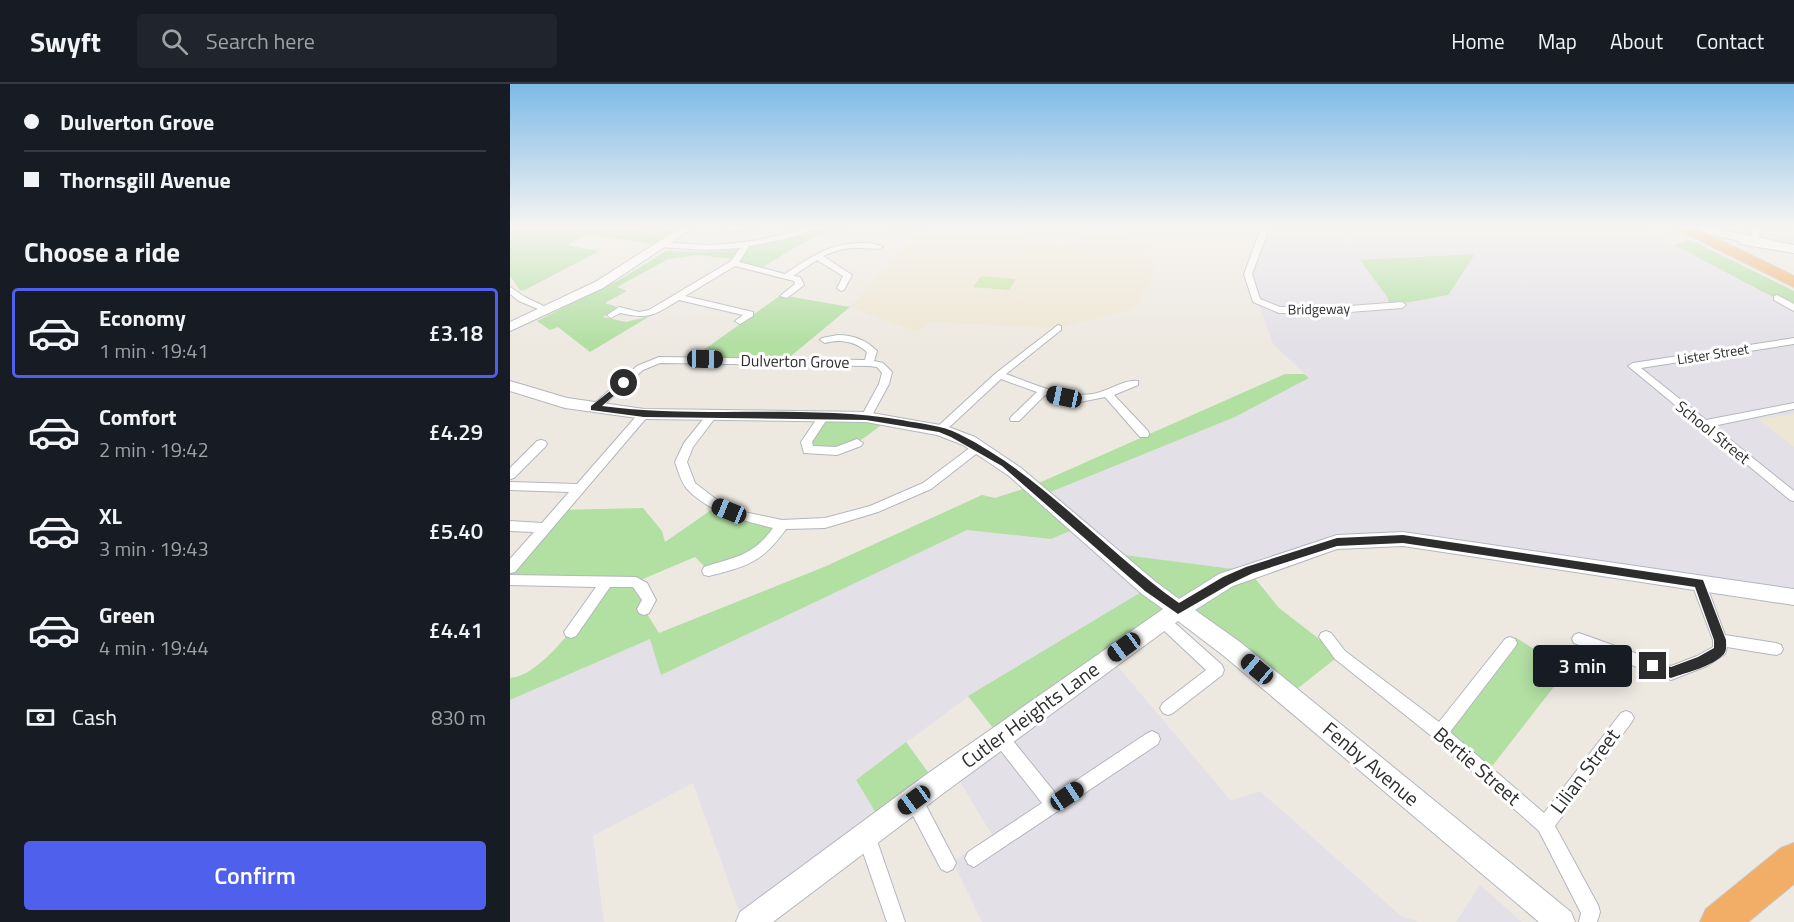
<!DOCTYPE html>
<html lang="en">
<head>
<meta charset="utf-8">
<style>
	:root { --surface:#171b24; --page:#20242c; --text:#f1f3f6; --muted:#9ea1a6; --line:#363941; --accent:#4f60ec }
	body { margin:0; font-family:"Titillium Web",sans-serif; background:var(--page); color:var(--text); height:100vh; display:flex; flex-direction:column; font-size:22px; white-space:nowrap }
	* { box-sizing:border-box; margin:0 }
	p { font-size:20px; color:var(--muted) }
	.icon { flex:none; width:33px; height:33px; fill:none; stroke:currentColor; stroke-width:2; stroke-linecap:round; stroke-linejoin:round }
	.map { position:relative; flex:1; overflow:hidden }
	.sheet { display:flex; flex-direction:column; background:var(--surface); width:510px }
	.sheet>* { flex:none }
	.top-card { display:grid; align-content:center; height:132px; padding:0 24px; background:var(--surface) }
	.end { position:absolute; width:27px; height:27px; margin:-14px; border:8px solid #2d2d2d; background:#fff; box-shadow:0 0 0 3px #fff }
	.from { border-radius:50% }
	.bubble { position:absolute; height:42px; border-radius:6px; background:var(--surface); box-shadow:0 3px 15px #0003; font-size:20px; font-weight:600; line-height:42px; text-align:center }
	.car { position:absolute; width:18px; height:36px; margin:-18px -9px; border-radius:8px; box-shadow:0 0 4px 2px #0007; background:linear-gradient(#222 24%,#8ab4d8 0 40%,#222 0 76%,#8ab4d8 0 86%,#222 0) }
	.top-card b { display:flex; align-items:center; gap:21px; height:57px; font-size:22px }
	.top-card b+b { border-top:2px solid var(--line) }
	.top-card i { width:15px; height:15px; background:var(--text) }
	ul { padding:0; list-style:none }
	li { display:flex; align-items:center; gap:18px; height:90px; margin:0 12px 9px; padding:0 12px; border:3px solid transparent; border-radius:6px }
	li div { flex:1 }
	li b { display:block; font-size:22px }
	li em { font-style:normal; font-weight:600 }
	li.selected { border-color:var(--accent) }
	li>.icon { width:54px; height:54px; stroke-width:1.5 }
	h2 { padding:0 24px; font-size:27px; line-height:72px }
	.pay { display:flex; align-items:center; gap:15px; height:66px; padding:0 24px; font-size:22px }
	.pay p { margin-inline-start:auto }
	.button { display:flex; gap:12px; margin-top:auto; padding:12px 24px }
	.button a { flex:1; height:69px; border-radius:6px; background:var(--accent); color:#fff; font-size:24px; font-weight:600; line-height:69px; text-align:center }
	header { display:flex; align-items:center; gap:36px; box-sizing:border-box; height:84px; padding:0 30px; background:var(--surface); border-bottom:2px solid var(--line) }
	header strong { font-size:28px }
	nav { display:flex; gap:33px; margin-inline-start:auto; font-size:21px }
	.search { width:420px; height:54px; background:var(--page); display:flex; align-items:center; gap:15px; box-sizing:border-box; padding:0 21px; border-radius:6px; color:var(--muted); font-size:22px }
	main { display:flex; flex:1; min-height:0 }
	.map>svg:first-child { display:block }
</style>
</head>
<body>
<header>
<strong>Swyft</strong>
<div class="search"><svg class="icon" aria-label="search" viewBox="0 0 24 24"><circle cx="10" cy="10" r="6"/><path d="M15 15l6 6"/></svg>Search here</div>
<nav><a>Home</a><a>Map</a><a>About</a><a>Contact</a></nav>
</header>
<main>
<section class="sheet">
<div class="top-card">
<b><i class="from"></i>Dulverton Grove</b>
<b><i></i>Thornsgill Avenue</b>
</div>
<h2>Choose a ride</h2>
<ul>
<li class="selected"><svg class="icon" aria-label="car" viewBox="0 0 24 24"><path d="M5 17H2v-5l4-1 3-4h7l3 4 3 1v5h-3M9 17h6M6 11h13"/><circle cx="7" cy="17" r="2"/><circle cx="17" cy="17" r="2"/></svg><div><b>Economy</b><p>1 min · 19:41</p></div><em>£3.18</em></li>
<li><svg class="icon" aria-label="car" viewBox="0 0 24 24"><path d="M5 17H2v-5l4-1 3-4h7l3 4 3 1v5h-3M9 17h6M6 11h13"/><circle cx="7" cy="17" r="2"/><circle cx="17" cy="17" r="2"/></svg><div><b>Comfort</b><p>2 min · 19:42</p></div><em>£4.29</em></li>
<li><svg class="icon" aria-label="car" viewBox="0 0 24 24"><path d="M5 17H2v-5l4-1 3-4h7l3 4 3 1v5h-3M9 17h6M6 11h13"/><circle cx="7" cy="17" r="2"/><circle cx="17" cy="17" r="2"/></svg><div><b>XL</b><p>3 min · 19:43</p></div><em>£5.40</em></li>
<li><svg class="icon" aria-label="car" viewBox="0 0 24 24"><path d="M5 17H2v-5l4-1 3-4h7l3 4 3 1v5h-3M9 17h6M6 11h13"/><circle cx="7" cy="17" r="2"/><circle cx="17" cy="17" r="2"/></svg><div><b>Green</b><p>4 min · 19:44</p></div><em>£4.41</em></li>
</ul>
<div class="pay"><svg class="icon" aria-label="cash" viewBox="0 0 24 24"><path d="M3 7h18v10H3z"/><circle cx="12" cy="12" r="2"/></svg>Cash<p>830 m</p></div>
<div class="button"><a>Confirm</a></div>
</section>
<div class="map">
<svg width="1284" height="838" viewBox="0 0 1284 838">
	<rect width="100%" height="100%" fill="#ede9e1"/>
	<g fill="#e3e1e7">
		<path d="M 826,142 L 845,169 L 831,142 L 1123,142 L 1164,161 L 1284,224 L 1284,513 L 893,455 L 827,458 L 772,477 L 639,504 L 459,612 L 346,696 L 372,739 L 233,838 L 183,699 L 83,752 L 94,838 L 0,838 L 0,616 L 141,554 L 151,591 L 457,446 L 541,455 L 532,411 L 725,333 L 799,294 L 763,260 L 738,190 L 753,147 L 771,143 Z"/>
		<path d="M 1252,142 L 1284,142 L 1284,162 L 1251,154 Z"/>
		<path d="M 605,579 L 721,717 L 750,707 L 891,832 L 910,838 L 472,838 L 443,778 L 482,751 L 449,696 Z"/>
		<path d="M 970,801 L 1012,838 L 946,838 Z"/>
	</g>
	<g fill="#ede6d2">
		<path d="M 416,142 L 434,142 L 553,161 L 581,149 L 643,159 L 633,171 L 647,183 L 625,224 L 548,244 L 419,238 L 408,248 L 340,223 Z"/>
		<path d="M 1284,330 L 1284,363 L 1248,335 Z"/>
	</g>
	<g fill="#b2dfa2">
		<path d="M 0,142 L 170,142 L 145,160 L 88,152 L 73,152 L 57,161 L 89,167 L 15,206 L 10,206 L 0,192 Z"/>
		<path d="M 312,142 L 416,142 L 410,148 C 375,144 336,137 303,154 C 285,163 267,174 250,185 L 224,179 L 236,161 Z"/>
		<path d="M 1181,156 L 1284,207 L 1284,224 L 1164,161 Z"/>
		<path d="M 226,165 L 229,166 L 223,175 L 189,171 L 158,175 L 107,203 L 117,207 L 95,219 L 107,223 L 93,233 L 116,238 L 140,232 L 80,268 L 48,243 L 40,246 L 27,237 L 111,195 L 156,167 L 195,168 Z"/>
		<path d="M 965,170 L 938,211 L 879,222 L 878,214 L 850,176 Z"/>
		<path d="M 271,211 L 340,223 L 275,277 L 181,275 Z"/>
		<path d="M 775,290 L 794,290 L 799,294 L 725,333 L 533,411 L 569,443 L 541,455 L 457,446 L 151,591 L 140,555 L 0,616 L 0,594 C 34,592 78,524 97,498 L 0,496 L 0,484 L 50,426 L 133,424 L 152,447 L 155,458 L 207,422 L 272,441 L 258,462 L 199,487 L 185,473 L 126,498 L 132,503 L 134,525 L 149,549 L 314,483 L 472,411 L 485,414 L 522,402 Z"/>
		<path d="M 314,332 L 377,337 L 347,359 L 327,367 L 298,366 Z"/>
		<path d="M 598,469 L 739,487 L 769,524 L 830,571 L 778,612 L 668,525 L 490,653 L 458,612 L 638,504 Z"/>
		<path d="M 1005,553 L 1057,586 L 976,690 L 930,649 Z"/>
		<path d="M 396,658 L 426,699 L 372,739 L 346,696 Z"/>
	</g>
	<g fill="#c2e59f">
		<path d="M 70,142 L 164,142 L 153,150 Z"/>
		<path d="M 471,192 L 506,195 L 499,206 L 463,203 Z"/>
	</g>
	<g fill="none" stroke-linecap="round" stroke-linejoin="round">
		<defs>
			<g id="street">
				<path d="M 219,142 L 253,142 L 221,148 L 217,146 Z"/>
				<path d="M 303,142 L 315,142 L 276,155 L 239,162 L 229,178 L 275,190 C 299,174 320,159 350,159 C 357,159 367,159 373,163 C 365,167 353,163 343,164 C 332,164 323,168 313,172 L 342,191 L 334,206 L 331,207 L 327,204 L 333,192 L 307,176 L 283,192 L 290,193 L 294,201 L 277,214 L 270,212 L 285,200 L 284,197 L 225,182 L 175,212 L 243,228 L 243,232 L 230,240 L 225,237 L 233,231 L 169,216 C 144,231 140,236 110,229 L 101,234 L 97,231 L 109,223 L 129,228 L 139,226 L 221,177 L 230,164 L 194,166 L 151,163 L 151,159 C 166,158 182,161 198,161 C 234,160 269,153 303,142 Z"/>
				<path d="M 752,142 L 760,142 L 742,190 L 750,215 L 770,223 L 826,223 L 892,218 L 896,221 L 892,224 L 826,229 L 769,229 L 743,218 L 734,190 Z"/>
				<path d="M 1242,142 L 1250,142 L 1249,160 L 1242,158 Z"/>
				<path d="M 0,203 L 15,213 L 42,226 L 38,229 L 35,228 L 9,217 L 0,210 Z"/>
				<path d="M 1267,211 L 1284,220 L 1284,227 L 1264,216 L 1264,212 Z"/>
				<path d="M 548,241 L 551,242 L 551,246 L 496,290 C 524,300 552,314 583,310 C 597,308 614,295 628,297 L 628,301 L 604,311 L 638,347 L 639,350 L 638,353 L 630,353 L 595,313 L 570,318 L 535,311 L 509,337 L 501,337 L 500,335 L 501,333 L 527,308 L 491,295 L 434,348 L 426,348 L 425,346 L 426,344 L 486,289 Z"/>
				<path d="M 328,251 C 343,251 356,256 367,267 L 364,277 L 373,279 L 382,288 L 379,300 L 360,335 L 356,336 L 351,333 L 369,300 L 372,289 L 367,283 L 359,282 L 150,279 L 133,286 L 88,326 L 80,326 L 79,324 L 127,282 L 149,273 L 355,276 L 357,268 C 344,257 331,255 315,259 L 310,256 L 312,254 Z"/>
				<path d="M 1284,254 L 1284,260 L 1131,284 L 1196,336 L 1284,319 L 1284,325 L 1203,342 L 1284,407 L 1284,417 L 1280,416 L 1118,282 L 1123,279 Z"/>
				<path d="M 134,327 L 138,328 L 139,330 L 138,332 L 5,488 L 0,489 L 0,475 L 24,448 L 0,447 L 0,437 L 32,439 L 59,408 L 0,406 L 0,398 L 67,400 L 130,328 Z"/>
				<path d="M 203,327 L 208,330 L 183,363 L 177,378 L 185,399 L 211,419 L 234,428 L 272,436 L 315,434 L 360,422 L 413,399 L 465,360 L 469,359 L 475,363 L 421,405 L 368,428 L 315,444 L 276,445 C 252,479 237,482 199,492 L 194,491 L 192,487 L 194,483 C 225,473 243,472 263,444 C 232,436 200,429 177,405 C 171,398 168,386 165,378 L 174,359 L 199,328 Z"/>
				<path d="M 314,329 L 319,332 L 302,358 L 303,362 L 326,363 L 347,355 L 353,359 L 351,362 L 327,371 L 294,369 L 291,358 L 310,330 Z"/>
				<path d="M 31,356 L 35,357 L 37,360 L 35,363 L 4,394 L 0,395 L 0,384 L 27,357 Z"/>
				<path d="M 0,491 L 126,493 L 137,499 L 146,516 L 139,529 L 134,531 L 129,529 L 127,525 L 132,516 L 123,503 L 100,503 L 66,552 L 61,554 L 56,552 L 54,548 L 86,503 L 0,501 Z"/>
				<path d="M 1189,495 L 1194,496 L 1196,500 L 1215,551 L 1266,559 L 1271,561 L 1273,565 L 1271,569 L 1266,571 L 1217,563 L 1215,570 L 1197,582 L 1161,596 L 1064,559 L 1062,555 L 1064,551 L 1069,549 L 1161,582 L 1187,572 L 1203,563 L 1203,556 L 1182,500 L 1184,496 Z"/>
				<path d="M 652,530 L 657,532 L 712,581 L 714,586 L 712,591 L 663,629 L 658,631 L 653,629 L 650,624 L 653,619 L 696,586 L 647,540 L 645,536 L 647,532 Z"/>
				<path d="M 816,547 L 821,549 L 835,567 L 929,638 L 995,555 L 1000,553 L 1005,555 L 1007,559 L 1005,563 L 940,648 L 1034,729 L 1111,629 L 1116,627 L 1121,629 L 1124,634 L 1121,639 L 1045,742 L 1088,821 L 1090,828 L 1087,838 L 1069,838 L 1071,829 L 1029,747 L 924,654 L 825,575 L 809,553 L 811,549 Z"/>
				<path d="M 490,645 L 496,648 L 546,710 L 636,650 L 642,647 L 648,650 L 650,655 L 648,660 L 464,783 L 458,780 L 455,774 L 458,768 L 532,719 L 484,658 L 482,653 L 484,648 Z"/>
				<path d="M 404,708 L 410,710 L 443,773 L 446,779 L 443,785 L 437,788 L 431,785 L 398,722 L 396,716 L 398,710 Z"/>
				<path d="M 356,742 L 362,745 L 365,751 L 395,838 L 377,838 L 347,751 L 350,745 Z"/>
			</g>
			<g id="secondary">
				<path d="M 173,142 L 186,142 L 93,204 L 0,247 L 0,238 L 85,198 Z"/>
				<path d="M 1179,142 L 1192,142 L 1284,161 L 1284,169 L 1230,160 L 1229,157 L 1180,146 Z"/>
				<path d="M 0,297 L 57,314 L 134,325 L 356,328 L 436,342 L 465,353 L 511,384 L 646,498 L 669,515 L 709,490 L 827,451 L 893,448 L 1284,505 L 1284,521 L 893,462 L 827,465 L 723,502 L 685,526 L 730,558 L 1061,828 L 1065,838 L 1029,838 L 714,572 L 668,537 L 435,708 L 263,838 L 226,838 L 230,828 L 417,690 L 653,525 L 632,510 L 499,392 L 453,361 L 427,351 L 356,338 L 134,335 L 55,324 L 0,307 Z"/>
			</g>
			<g id="highway">
				<path d="M 1161,142 L 1181,142 L 1284,192 L 1284,203 Z"/>
				<path d="M 1284,759 L 1284,800 L 1238,838 L 1190,838 L 1196,825 L 1271,764 Z"/>
			</g>
		</defs>
		<use href="#street" stroke="#b4b6bf" stroke-width="2"/>
		<use href="#secondary" stroke="#b4b6bf" stroke-width="2"/>
		<use href="#highway" stroke="#c8c8c8" stroke-width="2"/>
		<use href="#street" fill="#fff" fill-rule="evenodd"/>
		<use href="#secondary" fill="#fff" fill-rule="evenodd"/>
		<use href="#highway" fill="#f2ae67" fill-rule="evenodd"/>
	</g>
	<linearGradient id="sky" x2="0" y2="1"><stop stop-color="#7dbae7"/><stop offset="0.55" stop-color="#f7f5f2"/><stop offset="1" stop-color="#f7f5f2" stop-opacity="0"/></linearGradient>
	<rect width="1284" height="260" fill="url(#sky)"/>
	<path fill="#2d2d2d" d="M 114,296 L 118,299 L 117,300 L 92,322 C 191,335 293,320 392,336 C 411,340 432,341 449,350 C 532,391 594,466 669,519 L 713,493 L 736,483 L 827,454 L 893,451 L 1193,496 L 1216,556 C 1216,560 1217,566 1214,570 C 1202,583 1177,588 1161,594 L 1138,586 L 1137,582 L 1143,577 L 1161,583 L 1188,573 L 1204,564 L 1204,556 L 1185,503 L 893,459 L 827,462 L 743,489 L 720,500 L 668,530 L 635,507 L 492,382 L 441,353 L 429,348 L 356,336 L 134,333 L 81,326 L 81,322 Z"/>
	<g text-anchor="middle" stroke-width="6" stroke-linejoin="round" paint-order="stroke">
		<g font-size="14" fill="#2d2d2d" stroke="#fff">
			<text transform="translate(809 225) rotate(-1)" y="5">Bridgeway</text>
			<text transform="translate(1203 270) rotate(-9)" y="5">Lister Street</text>
		</g>
		<g font-size="16" fill="#2d2d2d" stroke="#fff">
			<text transform="translate(285 277) rotate(1)" y="6">Dulverton Grove</text>
			<text transform="translate(1203 348) rotate(39)" y="6">School Street</text>
		</g>
		<g font-size="20" fill="#2d2d2d" stroke="#fff">
			<text transform="translate(520 631) rotate(-36)" y="7">Cutler Heights Lane</text>
			<text transform="translate(861 680) rotate(40)" y="7">Fenby Avenue</text>
			<text transform="translate(967 682) rotate(41)" y="7">Bertie Street</text>
			<text transform="translate(1075 687) rotate(-53)" y="7">Lilian Street</text>
		</g>
	</g>
</svg>
<i class="end from" style="left:114px;top:299px"></i>
<i class="end" style="left:1143px;top:582px"></i>
<div class="bubble" style="left:1023px;top:561px;width:99px">3 min</div>
<i class="car" style="left:195px;top:275px;rotate:91deg"></i>
<i class="car" style="left:554px;top:313px;rotate:282deg"></i>
<i class="car" style="left:219px;top:427px;rotate:292deg"></i>
<i class="car" style="left:614px;top:563px;rotate:234deg"></i>
<i class="car" style="left:747px;top:585px;rotate:310deg"></i>
<i class="car" style="left:557px;top:712px;rotate:56deg"></i>
<i class="car" style="left:404px;top:716px;rotate:234deg"></i>
</div>
</main>
</body>
</html>
